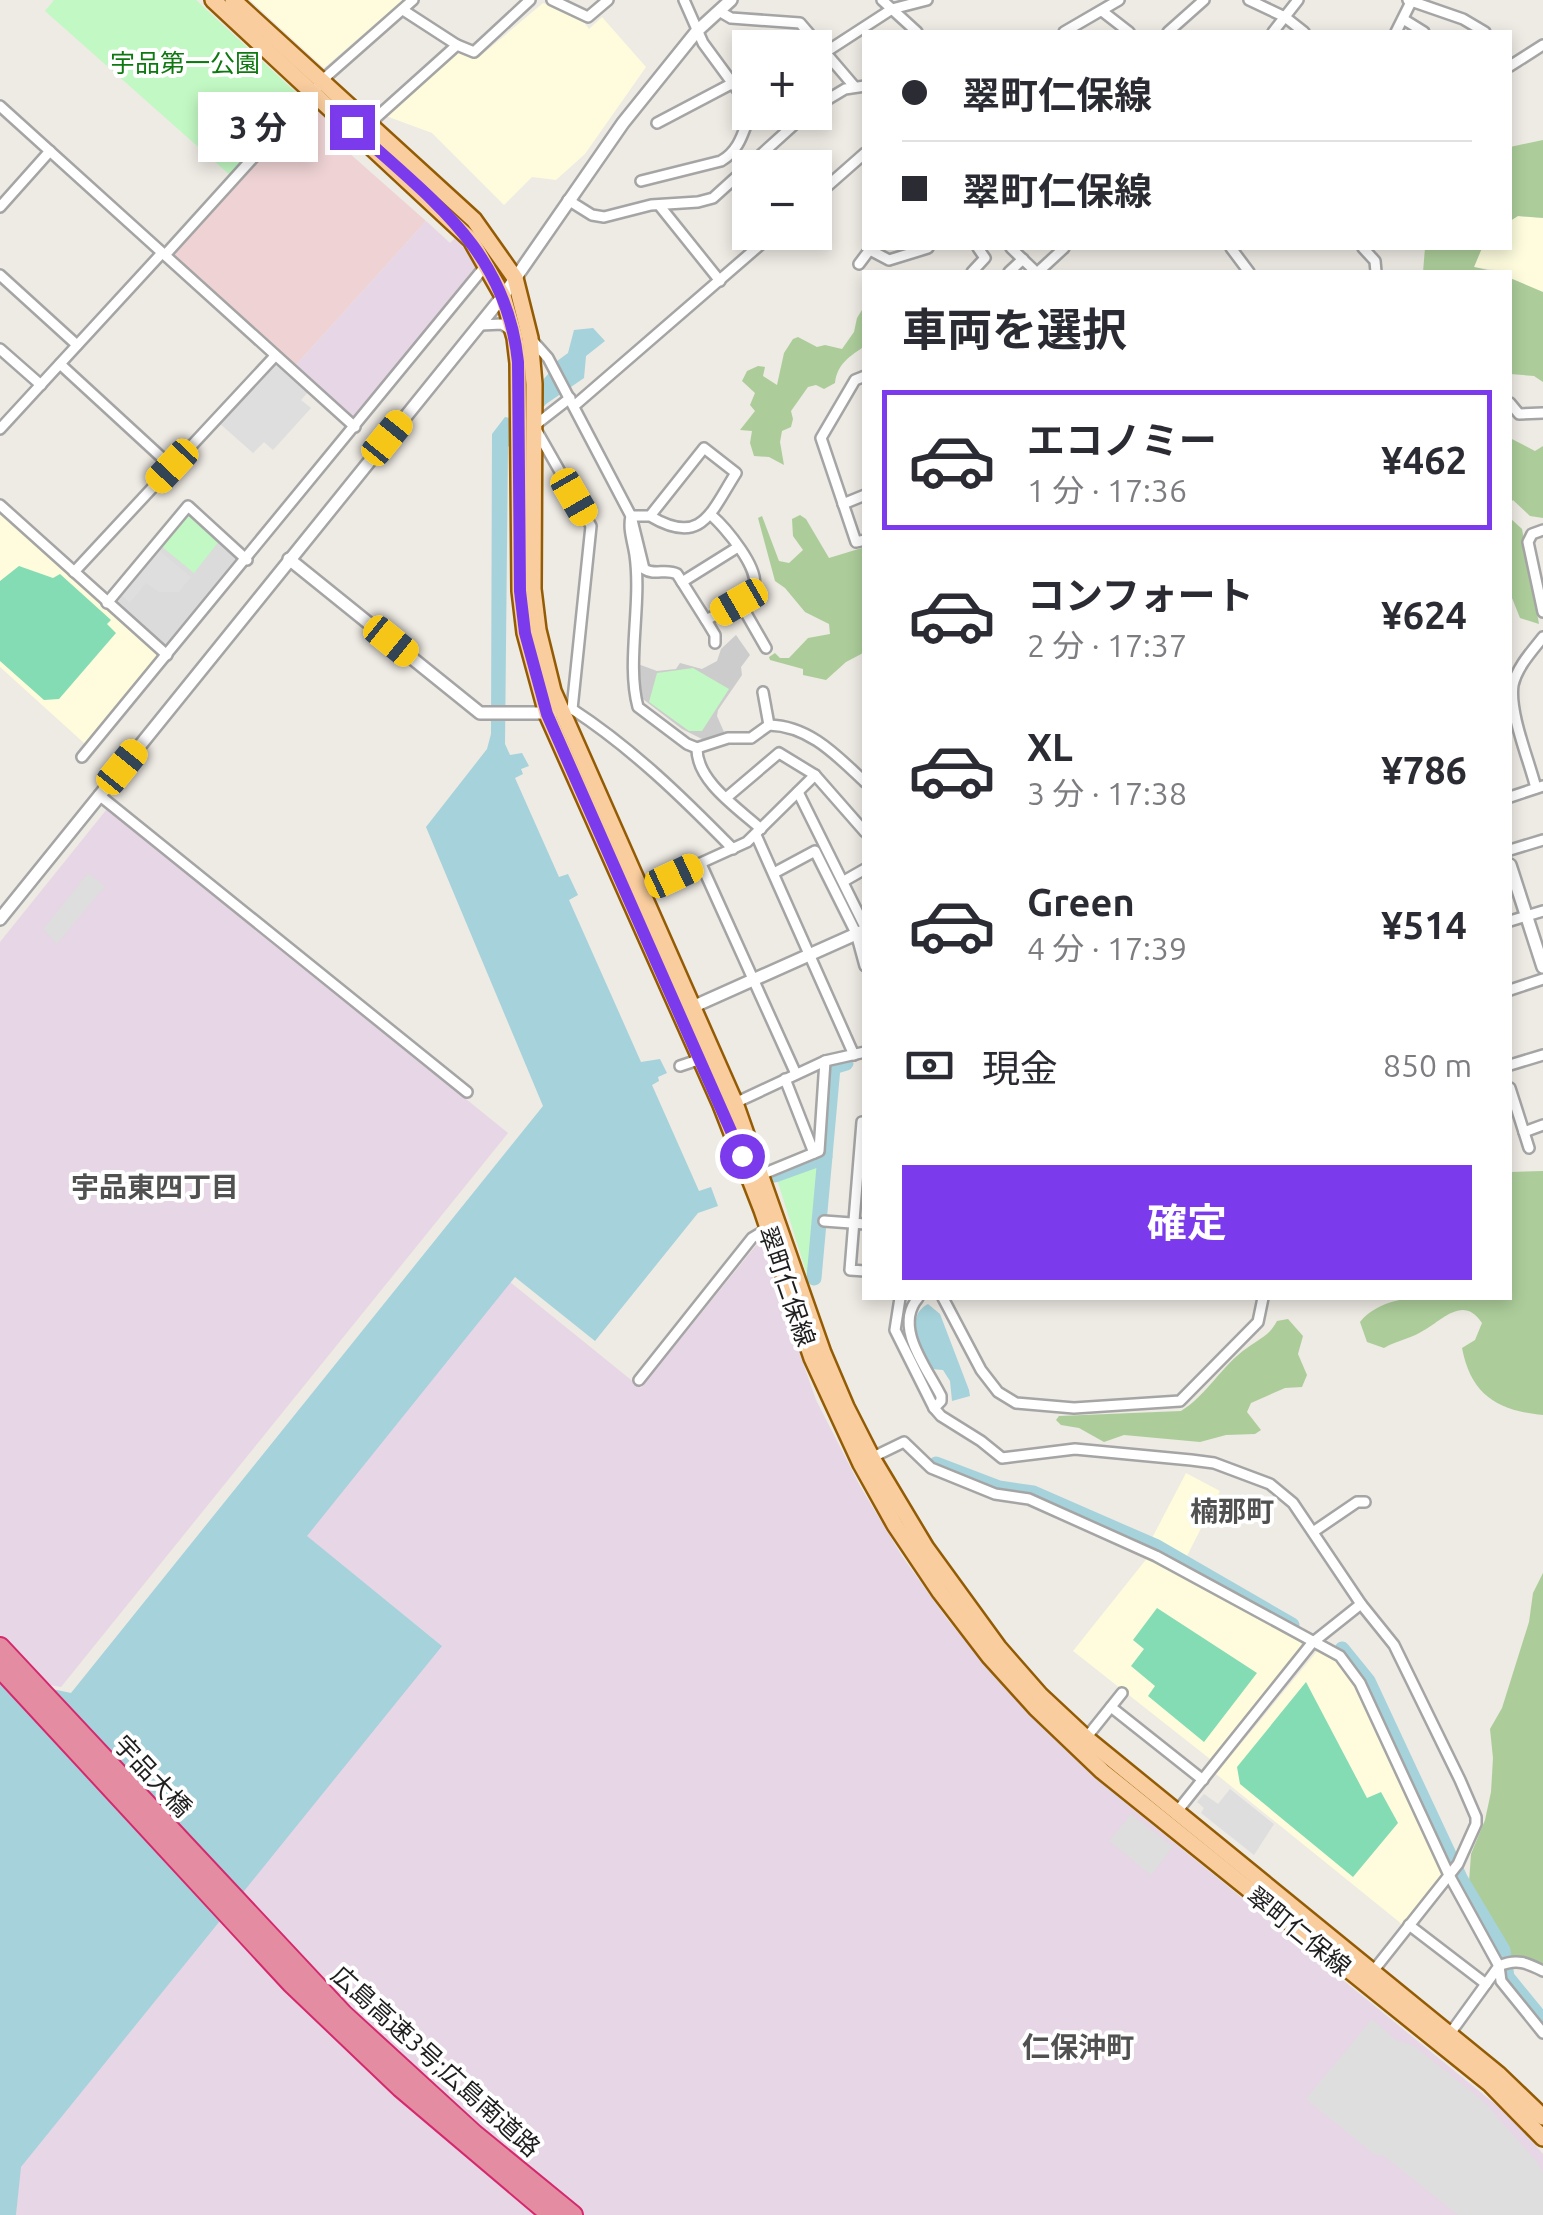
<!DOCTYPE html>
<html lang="ja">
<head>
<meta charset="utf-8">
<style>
	:root { --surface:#fff; --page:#f2f2f3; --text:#2b2b33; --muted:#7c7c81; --line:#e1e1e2; --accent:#7c3aed }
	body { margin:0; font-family:Ubuntu,"Noto Sans JP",sans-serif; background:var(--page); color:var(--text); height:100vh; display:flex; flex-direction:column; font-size:38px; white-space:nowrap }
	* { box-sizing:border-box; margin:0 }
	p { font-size:32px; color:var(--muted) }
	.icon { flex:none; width:55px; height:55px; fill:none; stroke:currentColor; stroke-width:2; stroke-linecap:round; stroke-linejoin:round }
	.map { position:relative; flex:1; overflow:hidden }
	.details { position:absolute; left:862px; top:270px; width:650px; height:1030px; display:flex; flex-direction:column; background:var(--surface); border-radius:0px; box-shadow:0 5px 15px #0003 }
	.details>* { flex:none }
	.hud { position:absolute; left:862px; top:30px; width:650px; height:220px; border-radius:0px; box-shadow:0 5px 15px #0003; display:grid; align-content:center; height:220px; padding:0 40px; background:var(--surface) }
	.controls { position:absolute; left:732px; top:30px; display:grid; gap:20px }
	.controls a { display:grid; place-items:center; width:100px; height:100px; border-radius:0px; background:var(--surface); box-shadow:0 5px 15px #0003; font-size:50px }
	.end { position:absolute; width:45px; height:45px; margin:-22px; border:12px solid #7c3aed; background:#fff; box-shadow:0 0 0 5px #fff }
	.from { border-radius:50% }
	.bubble { position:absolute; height:70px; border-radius:0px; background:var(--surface); box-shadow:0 5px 15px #0003; font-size:32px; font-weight:700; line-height:70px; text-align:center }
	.car { position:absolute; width:30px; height:60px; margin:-30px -15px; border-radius:12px; box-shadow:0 0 8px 2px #0007; background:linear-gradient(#f5c518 24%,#345 0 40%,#f5c518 0 76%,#345 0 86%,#f5c518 0) }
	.hud b { display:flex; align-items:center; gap:35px; height:95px; font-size:38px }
	.hud b+b { border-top:2px solid var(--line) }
	.hud i { width:25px; height:25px; background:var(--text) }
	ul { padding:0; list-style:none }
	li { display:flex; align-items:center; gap:30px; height:140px; margin:0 20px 15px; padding:0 20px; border:5px solid transparent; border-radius:0px }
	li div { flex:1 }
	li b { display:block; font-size:38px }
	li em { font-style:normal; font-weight:700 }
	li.current { border-color:var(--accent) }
	li>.icon { width:90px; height:90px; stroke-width:1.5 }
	h2 { padding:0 40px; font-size:45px; line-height:120px }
	.pay { display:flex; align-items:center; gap:25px; height:110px; padding:0 40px; font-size:38px }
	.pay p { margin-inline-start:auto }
	.button { display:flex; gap:20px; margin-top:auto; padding:20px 40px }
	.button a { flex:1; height:115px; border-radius:0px; background:var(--accent); color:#fff; font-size:40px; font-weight:700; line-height:115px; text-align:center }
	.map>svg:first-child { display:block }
</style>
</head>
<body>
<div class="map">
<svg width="1543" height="2215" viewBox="0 0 1543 2215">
	<rect width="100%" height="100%" fill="#eeeae4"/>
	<path fill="#dcdbdb" d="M 220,540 L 236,554 L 237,560 L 166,646 L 115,600 L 160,545 Z"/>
	<path fill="#efd3d4" d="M 309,103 L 338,128 L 331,137 L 426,221 L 295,366 L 172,255 Z"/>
	<g fill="#e7d6e5">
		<path d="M 426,221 L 450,243 L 456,237 L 476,266 L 354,418 L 351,417 L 295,366 Z"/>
		<path d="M 107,809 L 508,1133 L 61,1687 L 0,1676 L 0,942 Z"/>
		<path d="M 758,1243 L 761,1243 L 816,1400 L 860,1486 L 902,1556 L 947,1619 L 1026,1712 L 1107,1788 L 1511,2117 L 1543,2154 L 1543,2215 L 16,2215 L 20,2168 L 441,1645 L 306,1536 L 510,1282 L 641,1388 Z"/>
	</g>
	<g fill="#fefcdd">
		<path d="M 250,0 L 403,0 L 324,68 Z"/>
		<path d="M 543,3 L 581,18 L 589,29 L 602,17 L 646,67 L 585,154 L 556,180 L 532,177 L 504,205 L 432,133 L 386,116 L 456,51 L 478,58 Z"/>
		<path d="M 1518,216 L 1543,218 L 1543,292 L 1510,278 L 1510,272 L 1474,267 L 1482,248 L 1510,248 L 1510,221 Z"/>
		<path d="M 0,513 L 159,655 L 85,744 L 0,667 Z"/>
		<path d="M 1186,1473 L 1220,1491 L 1186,1558 L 1152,1538 Z"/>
		<path d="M 1148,1557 L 1301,1642 L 1302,1646 L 1210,1759 L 1073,1651 Z"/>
		<path d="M 1318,1650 L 1335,1657 L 1357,1685 L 1445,1871 L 1403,1925 L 1216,1774 Z"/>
	</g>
	<path fill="#ccc" d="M 736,635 L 750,655 L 741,667 L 742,675 L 718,710 L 717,716 L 724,732 L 706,741 L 682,729 L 639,696 L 638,664 L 657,671 L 676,669 L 680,663 L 702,669 L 717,661 L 721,649 Z"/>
	<g fill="#accd9a">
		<path d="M 1543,140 L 1543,218 L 1518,216 L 1510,221 L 1510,147 Z"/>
		<path d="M 1425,248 L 1482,248 L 1474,267 L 1497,272 L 1423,272 Z"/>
		<path d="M 1510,278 L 1543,292 L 1543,382 L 1534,376 L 1510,374 Z"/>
		<path d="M 865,305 L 865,346 C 850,356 837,364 835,383 L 824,389 L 816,385 L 808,387 L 791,411 L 793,419 L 791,427 L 782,431 L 780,442 L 784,465 L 769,457 L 754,456 L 750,443 L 752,431 L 740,430 L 755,411 L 750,405 L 755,393 L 742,381 L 747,371 L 758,366 L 765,367 L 763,376 L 777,385 L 784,353 L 793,339 L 798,337 L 817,347 L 825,345 L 842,349 L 854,332 L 857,318 Z"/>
		<path d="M 1510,438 L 1535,451 L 1543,446 L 1543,518 L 1530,516 L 1513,500 L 1510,503 Z"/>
		<path d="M 800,515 L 806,519 L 829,558 L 865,547 L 865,652 L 846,662 L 826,680 L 803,675 L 803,669 L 770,660 L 769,657 L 775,653 L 780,658 L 789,658 L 808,638 L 830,634 L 829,624 L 805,612 L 785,588 L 775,581 L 758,518 L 762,516 L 779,561 L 789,563 L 803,550 L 793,536 L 792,519 Z"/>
		<path d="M 1510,518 L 1522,529 L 1539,624 L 1520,618 L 1510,593 Z"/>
		<path d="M 1543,1171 L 1543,1415 C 1498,1411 1471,1395 1462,1348 L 1475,1340 L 1482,1323 C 1463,1294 1442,1321 1421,1332 C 1409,1339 1396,1341 1384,1348 L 1367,1342 L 1360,1322 C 1390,1285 1465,1298 1510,1298 L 1510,1172 Z"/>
		<path d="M 1288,1319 L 1303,1336 L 1298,1354 L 1307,1375 L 1302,1387 L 1285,1388 L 1251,1403 L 1247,1412 L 1261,1430 L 1255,1434 L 1226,1435 L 1200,1442 L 1124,1435 L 1104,1442 L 1079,1428 L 1061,1425 L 1056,1420 L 1059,1416 L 1181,1411 C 1207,1395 1222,1365 1247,1348 C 1260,1338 1269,1336 1277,1321 Z"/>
		<path d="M 1543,1573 L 1543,1969 L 1524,1959 L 1507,1957 L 1469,1882 L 1471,1854 L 1485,1820 L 1491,1792 L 1493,1758 L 1490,1729 L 1502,1708 L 1529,1622 L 1533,1593 Z"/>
	</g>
	<g fill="#c2f8c3">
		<path d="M 54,0 L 196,0 L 302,98 L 231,176 L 45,11 Z"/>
		<path d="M 191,514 L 220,540 L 194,573 L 160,545 L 186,515 Z"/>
		<path d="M 693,668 L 729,689 L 702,731 L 689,731 L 649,702 L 657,673 Z"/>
		<path d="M 815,1163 L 819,1164 L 808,1278 L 777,1179 Z"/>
	</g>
	<g fill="#84dcb5">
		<path d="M 19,566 L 53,578 L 60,574 L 111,620 L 107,624 L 116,633 L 59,699 L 44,700 L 0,661 L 0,581 Z"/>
		<path d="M 1157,1608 L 1257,1673 L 1204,1742 L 1148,1696 L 1155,1686 L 1131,1666 L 1144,1649 L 1133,1640 Z"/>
		<path d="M 1306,1682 L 1367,1798 L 1381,1792 L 1398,1823 L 1353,1877 L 1240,1784 L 1237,1767 Z"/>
	</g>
	<g fill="#dedede">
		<path d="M 273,361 L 308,392 L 301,400 L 311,408 L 273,450 L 264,442 L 253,453 L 218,422 Z"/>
		<path d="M 159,550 L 191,577 L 179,592 L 159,592 L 146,583 L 130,603 L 121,595 Z"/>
		<path d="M 88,873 L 105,886 L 57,944 L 43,929 Z"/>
		<path d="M 1230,1789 L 1274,1824 L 1254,1855 L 1201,1813 L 1204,1808 L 1197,1802 L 1204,1794 L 1218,1804 Z"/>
		<path d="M 1131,1814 L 1173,1847 L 1151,1875 L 1109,1841 Z"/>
		<path d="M 1372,2019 L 1396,2040 L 1414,2046 L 1483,2101 L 1538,2163 L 1543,2171 L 1543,2215 L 1458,2215 L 1384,2156 L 1375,2155 L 1306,2099 Z"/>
	</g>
	<g fill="#a5d2db">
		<path d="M 593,328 L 605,341 L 586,356 L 584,378 L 546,404 L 508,447 L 505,744 L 510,755 L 522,753 L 529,766 L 521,769 L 523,774 L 515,778 L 559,877 L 568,874 L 578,895 L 569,900 L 641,1062 L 660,1059 L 667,1073 L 658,1077 L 659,1081 L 652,1085 L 699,1191 L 711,1187 L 718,1206 L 698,1213 L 595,1341 L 515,1277 L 307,1536 L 442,1646 L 21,2167 L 16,2215 L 0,2215 L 0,1678 L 71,1693 L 543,1106 L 426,827 L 487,749 L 491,734 L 492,434 L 505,417 L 510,418 L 549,373 L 549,367 L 568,353 L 574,330 Z"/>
		<path d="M 928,1304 L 940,1314 L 969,1390 L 970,1396 L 952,1401 L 950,1381 L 943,1370 L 932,1369 C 923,1350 902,1318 928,1304 Z"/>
	</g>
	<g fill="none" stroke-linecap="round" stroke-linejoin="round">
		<g stroke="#a5d2db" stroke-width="15">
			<path d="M 775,1175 L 825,1157"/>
			<path d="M 814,1278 L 833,1067 L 846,1063"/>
			<path d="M 936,1464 L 999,1488 L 1033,1493 L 1157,1547 L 1292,1625"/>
			<path d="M 1342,1649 L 1368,1681 L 1460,1878 L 1503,1950 L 1507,1977 L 1543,2021"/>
		</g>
		<defs>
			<g id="minor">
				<path d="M 552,0 L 588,17 L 608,0"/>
				<path d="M 684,0 L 703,43 L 750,107"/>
				<path d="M 882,0 L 917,32"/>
				<path d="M 1249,0 L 1285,17 L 1304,32"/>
				<path d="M 1408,0 L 1463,19 L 1485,32"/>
				<path d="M 403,10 L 457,45"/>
				<path d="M 719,11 L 731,18 L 800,23 L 854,86"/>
				<path d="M 1102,11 L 1129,32"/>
				<path d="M 1403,19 L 1424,32"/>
				<path d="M 1064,32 L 1119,0"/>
				<path d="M 1168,32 L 1204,0"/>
				<path d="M 1273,32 L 1298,0"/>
				<path d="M 1396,32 L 1412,0"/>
				<path d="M 815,59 L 892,9 L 927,0"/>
				<path d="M 1510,66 L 1543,45"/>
				<path d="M 0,106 L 355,427"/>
				<path d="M 815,107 L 845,89 L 865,86"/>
				<path d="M 657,123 L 733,83"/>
				<path d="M 369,124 L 457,45 L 474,52 L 530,0"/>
				<path d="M 641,181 L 721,161 C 740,150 743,132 751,112"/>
				<path d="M 815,197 L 865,153"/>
				<path d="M 568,200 L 592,215 L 604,217 L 651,205 L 698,202 L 713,198 L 808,112"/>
				<path d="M 659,205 L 720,281"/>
				<path d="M 0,207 L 50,151"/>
				<path d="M 1011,248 L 1036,272"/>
				<path d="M 1231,248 L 1249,272"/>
				<path d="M 1363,248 L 1375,261 L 1376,272"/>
				<path d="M 870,250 L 889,260 L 928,248"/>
				<path d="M 165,255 L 328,75 L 413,0"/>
				<path d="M 859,264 L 871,248"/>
				<path d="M 972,272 L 985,258 L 978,248"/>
				<path d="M 1009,272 L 1023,259"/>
				<path d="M 1038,272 L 1064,248"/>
				<path d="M 0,275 L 77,345"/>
				<path d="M 481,325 L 502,324 L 512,331"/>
				<path d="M 532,340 L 548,358 L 631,516 C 628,530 633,541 635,555 C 642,604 626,663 638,707 L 687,744 L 697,748 L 728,738 L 751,738 L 769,725 C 810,726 837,756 865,782"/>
				<path d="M 0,349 L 41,385"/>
				<path d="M 60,364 L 172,467"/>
				<path d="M 865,376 L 855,380 L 821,438 L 856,542 L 865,540"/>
				<path d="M 1510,403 L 1519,414 L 1543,413"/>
				<path d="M 574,406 L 775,232"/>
				<path d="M 0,429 L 162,253"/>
				<path d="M 843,504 L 865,495"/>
				<path d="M 0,505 L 167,655"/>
				<path d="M 650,516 C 702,547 711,512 736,473 L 704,448 L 650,516 L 631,516 L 644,569 C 655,576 666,568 677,574 L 706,620 C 719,613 747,603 753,589 C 763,571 724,526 711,515"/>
				<path d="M 1543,530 L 1532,534 L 1528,542 L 1543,612"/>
				<path d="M 74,572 L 275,356"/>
				<path d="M 682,582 L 738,547"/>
				<path d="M 739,601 L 766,648"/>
				<path d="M 107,603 L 188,506 L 247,560"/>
				<path d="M 706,620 L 715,635 L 715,643"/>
				<path d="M 763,692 L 769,725"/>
				<path d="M 572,709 C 632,748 683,798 733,849"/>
				<path d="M 561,712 L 572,709 L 591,526 L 534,426 L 570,398"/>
				<path d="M 697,748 C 696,781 739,809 761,829"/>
				<path d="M 82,757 L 482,270 L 489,266"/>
				<path d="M 1536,788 C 1529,760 1509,713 1513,685 C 1517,667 1532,651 1543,637"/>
				<path d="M 798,792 L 865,927"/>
				<path d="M 99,795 L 467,1092"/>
				<path d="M 1510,797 L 1543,786"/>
				<path d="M 726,798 L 779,753 L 815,775 L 865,832"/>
				<path d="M 756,835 L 854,1055"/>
				<path d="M 1510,850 L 1543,840"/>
				<path d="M 701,864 L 796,1074"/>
				<path d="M 774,873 L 815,851 L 856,933 L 865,966"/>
				<path d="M 844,881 L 865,869"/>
				<path d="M 639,891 L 747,842 L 815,775"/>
				<path d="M 1510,921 L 1543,911"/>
				<path d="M 1510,990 L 1543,979"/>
				<path d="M 1510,1065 L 1543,1055"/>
				<path d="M 680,1066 L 701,1059"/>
				<path d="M 785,1079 L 814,1153"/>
				<path d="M 1510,1088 L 1529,1148"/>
				<path d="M 735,1103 L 825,1061 L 865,1052"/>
				<path d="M 865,1122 L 862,1122 L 850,1270 L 865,1271"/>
				<path d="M 1524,1132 L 1543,1125"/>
				<path d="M 763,1174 L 819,1151 L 825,1061"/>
				<path d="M 824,1221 L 865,1224"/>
				<path d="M 900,1298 L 895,1330 L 934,1408 L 941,1416 L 981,1441 L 1002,1458 L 1075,1449 L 1191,1460 L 1214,1463 L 1270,1484 L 1293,1503 L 1361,1604 L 1394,1645 L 1460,1780 L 1476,1817 L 1476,1824 L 1458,1864 L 1370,1975"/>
				<path d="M 918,1298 C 893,1327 927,1368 941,1396 L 941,1401 L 934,1408"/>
				<path d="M 943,1298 L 981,1370 L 998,1392 L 1016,1403 L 1074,1408 L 1180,1401 L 1258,1322 L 1263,1298"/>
				<path d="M 639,1380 L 752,1238 L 772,1226"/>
				<path d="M 871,1458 L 904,1442 L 931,1468 L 995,1494 L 1029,1499 L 1156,1556 L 1340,1656 L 1360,1683 L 1449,1875 L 1499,1966 L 1501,1981 L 1543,2033"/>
				<path d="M 1313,1532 L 1357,1502 L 1365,1502"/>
				<path d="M 1111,1707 L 1203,1780"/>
				<path d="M 1086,1738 L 1122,1693"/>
				<path d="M 1175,1814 L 1312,1643 L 1361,1604"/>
				<path d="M 1409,1925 L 1486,1984"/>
				<path d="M 1449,2035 L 1499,1966 C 1517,1958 1527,1963 1543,1971"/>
			</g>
			<g id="tertiary">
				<path d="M 289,559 L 480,713 L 552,713"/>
				<path d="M 1510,865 L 1543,967"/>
				<path d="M 0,919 L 503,296 L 623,123 L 697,31 L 731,0"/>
				<path d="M 688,1009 L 865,930"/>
			</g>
			<g id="primary">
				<path d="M 213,0 L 471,240 L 503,296 L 515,338 L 518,363 L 520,591 L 525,633 L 547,714 L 721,1105 L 762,1210 L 812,1358 L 861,1464 L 895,1525 L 940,1592 L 989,1656 L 1036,1708 L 1102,1771 L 1490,2084 L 1543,2138"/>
				<path d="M 233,0 L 474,220 L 515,278 L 530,338 L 534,384 L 533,589 L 538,630 L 553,691 L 735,1103 L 823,1353 L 846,1407 L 872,1458 L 926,1548 L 998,1647 L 1040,1695 L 1086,1738 L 1498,2074 L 1543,2117"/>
			</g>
			<g id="motorway">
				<path d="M 0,1647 L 343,2014 L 474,2134 L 573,2215"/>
				<path d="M 0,1668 L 291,1983 L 401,2088 L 551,2215"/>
			</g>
		</defs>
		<use href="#minor" stroke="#a5a5a5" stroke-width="14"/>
		<use href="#tertiary" stroke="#a5a5a5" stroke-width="16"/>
		<use href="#primary" stroke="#935c04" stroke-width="20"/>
		<use href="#motorway" stroke="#d5296e" stroke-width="22"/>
		<use href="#minor" stroke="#fff" stroke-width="9"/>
		<use href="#tertiary" stroke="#fff" stroke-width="11"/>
		<use href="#primary" stroke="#f9cd9e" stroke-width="15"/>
		<use href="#motorway" stroke="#e48da2" stroke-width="18"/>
	</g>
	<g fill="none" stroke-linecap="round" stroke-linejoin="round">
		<path stroke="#7c3aed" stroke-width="12" d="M 352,127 C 430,199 506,249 518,362 L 520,591 L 525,633 L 547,714 L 742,1156"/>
	</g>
	<g text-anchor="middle" stroke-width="8" stroke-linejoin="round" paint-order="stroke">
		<g font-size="25" fill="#0e7911" stroke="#fff">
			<text x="185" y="72">宇品第一公園</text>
		</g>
		<g font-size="25" fill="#1e1e1e" stroke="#fff">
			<text transform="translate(787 1286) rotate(71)" y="9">翠町仁保線</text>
			<text transform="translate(153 1776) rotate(47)" y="9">宇品大橋</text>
			<text transform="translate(1299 1931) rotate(39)" y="9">翠町仁保線</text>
			<text transform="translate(436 2061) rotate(42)" y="9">広島高速3号;広島南道路</text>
		</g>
		<g font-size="28" font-weight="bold" fill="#515151" stroke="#fff">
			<text x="155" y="1197">宇品東四丁目</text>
			<text x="1232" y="1521">楠那町</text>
			<text x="1078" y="2057">仁保沖町</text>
		</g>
	</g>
</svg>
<div class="controls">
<a>+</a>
<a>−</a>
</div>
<i class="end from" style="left:742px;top:1156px"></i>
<i class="end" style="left:352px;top:127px"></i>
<div class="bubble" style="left:198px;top:92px;width:120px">3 分</div>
<i class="car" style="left:387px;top:438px;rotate:39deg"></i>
<i class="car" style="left:172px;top:466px;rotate:223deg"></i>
<i class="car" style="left:574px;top:497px;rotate:150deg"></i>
<i class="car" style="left:739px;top:602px;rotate:240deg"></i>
<i class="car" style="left:391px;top:641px;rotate:129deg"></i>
<i class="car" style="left:122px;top:767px;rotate:39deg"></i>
<i class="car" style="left:674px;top:876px;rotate:65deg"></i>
<div class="hud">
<b><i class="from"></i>翠町仁保線</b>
<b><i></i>翠町仁保線</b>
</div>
<section class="details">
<h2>車両を選択</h2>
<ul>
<li class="current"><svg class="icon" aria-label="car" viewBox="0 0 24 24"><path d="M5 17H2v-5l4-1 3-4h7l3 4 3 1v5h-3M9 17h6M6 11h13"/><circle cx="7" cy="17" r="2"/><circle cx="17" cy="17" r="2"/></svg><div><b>エコノミー</b><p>1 分 · 17:36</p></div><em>¥462</em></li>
<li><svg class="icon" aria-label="car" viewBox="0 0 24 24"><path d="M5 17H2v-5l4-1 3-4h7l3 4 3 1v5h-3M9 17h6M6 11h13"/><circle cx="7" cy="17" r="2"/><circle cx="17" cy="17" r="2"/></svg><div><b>コンフォート</b><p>2 分 · 17:37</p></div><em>¥624</em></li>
<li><svg class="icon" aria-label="car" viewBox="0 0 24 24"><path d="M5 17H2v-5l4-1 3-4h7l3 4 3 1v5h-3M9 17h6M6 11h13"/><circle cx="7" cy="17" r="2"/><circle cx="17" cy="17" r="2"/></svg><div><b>XL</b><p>3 分 · 17:38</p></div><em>¥786</em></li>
<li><svg class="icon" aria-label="car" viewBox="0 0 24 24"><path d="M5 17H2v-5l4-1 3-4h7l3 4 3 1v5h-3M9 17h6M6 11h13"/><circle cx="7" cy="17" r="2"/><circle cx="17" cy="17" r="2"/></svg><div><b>Green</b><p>4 分 · 17:39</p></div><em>¥514</em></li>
</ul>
<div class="pay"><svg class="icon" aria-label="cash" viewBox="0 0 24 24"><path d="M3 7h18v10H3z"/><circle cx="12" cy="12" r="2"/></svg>現金<p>850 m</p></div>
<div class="button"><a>確定</a></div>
</section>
</div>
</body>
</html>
